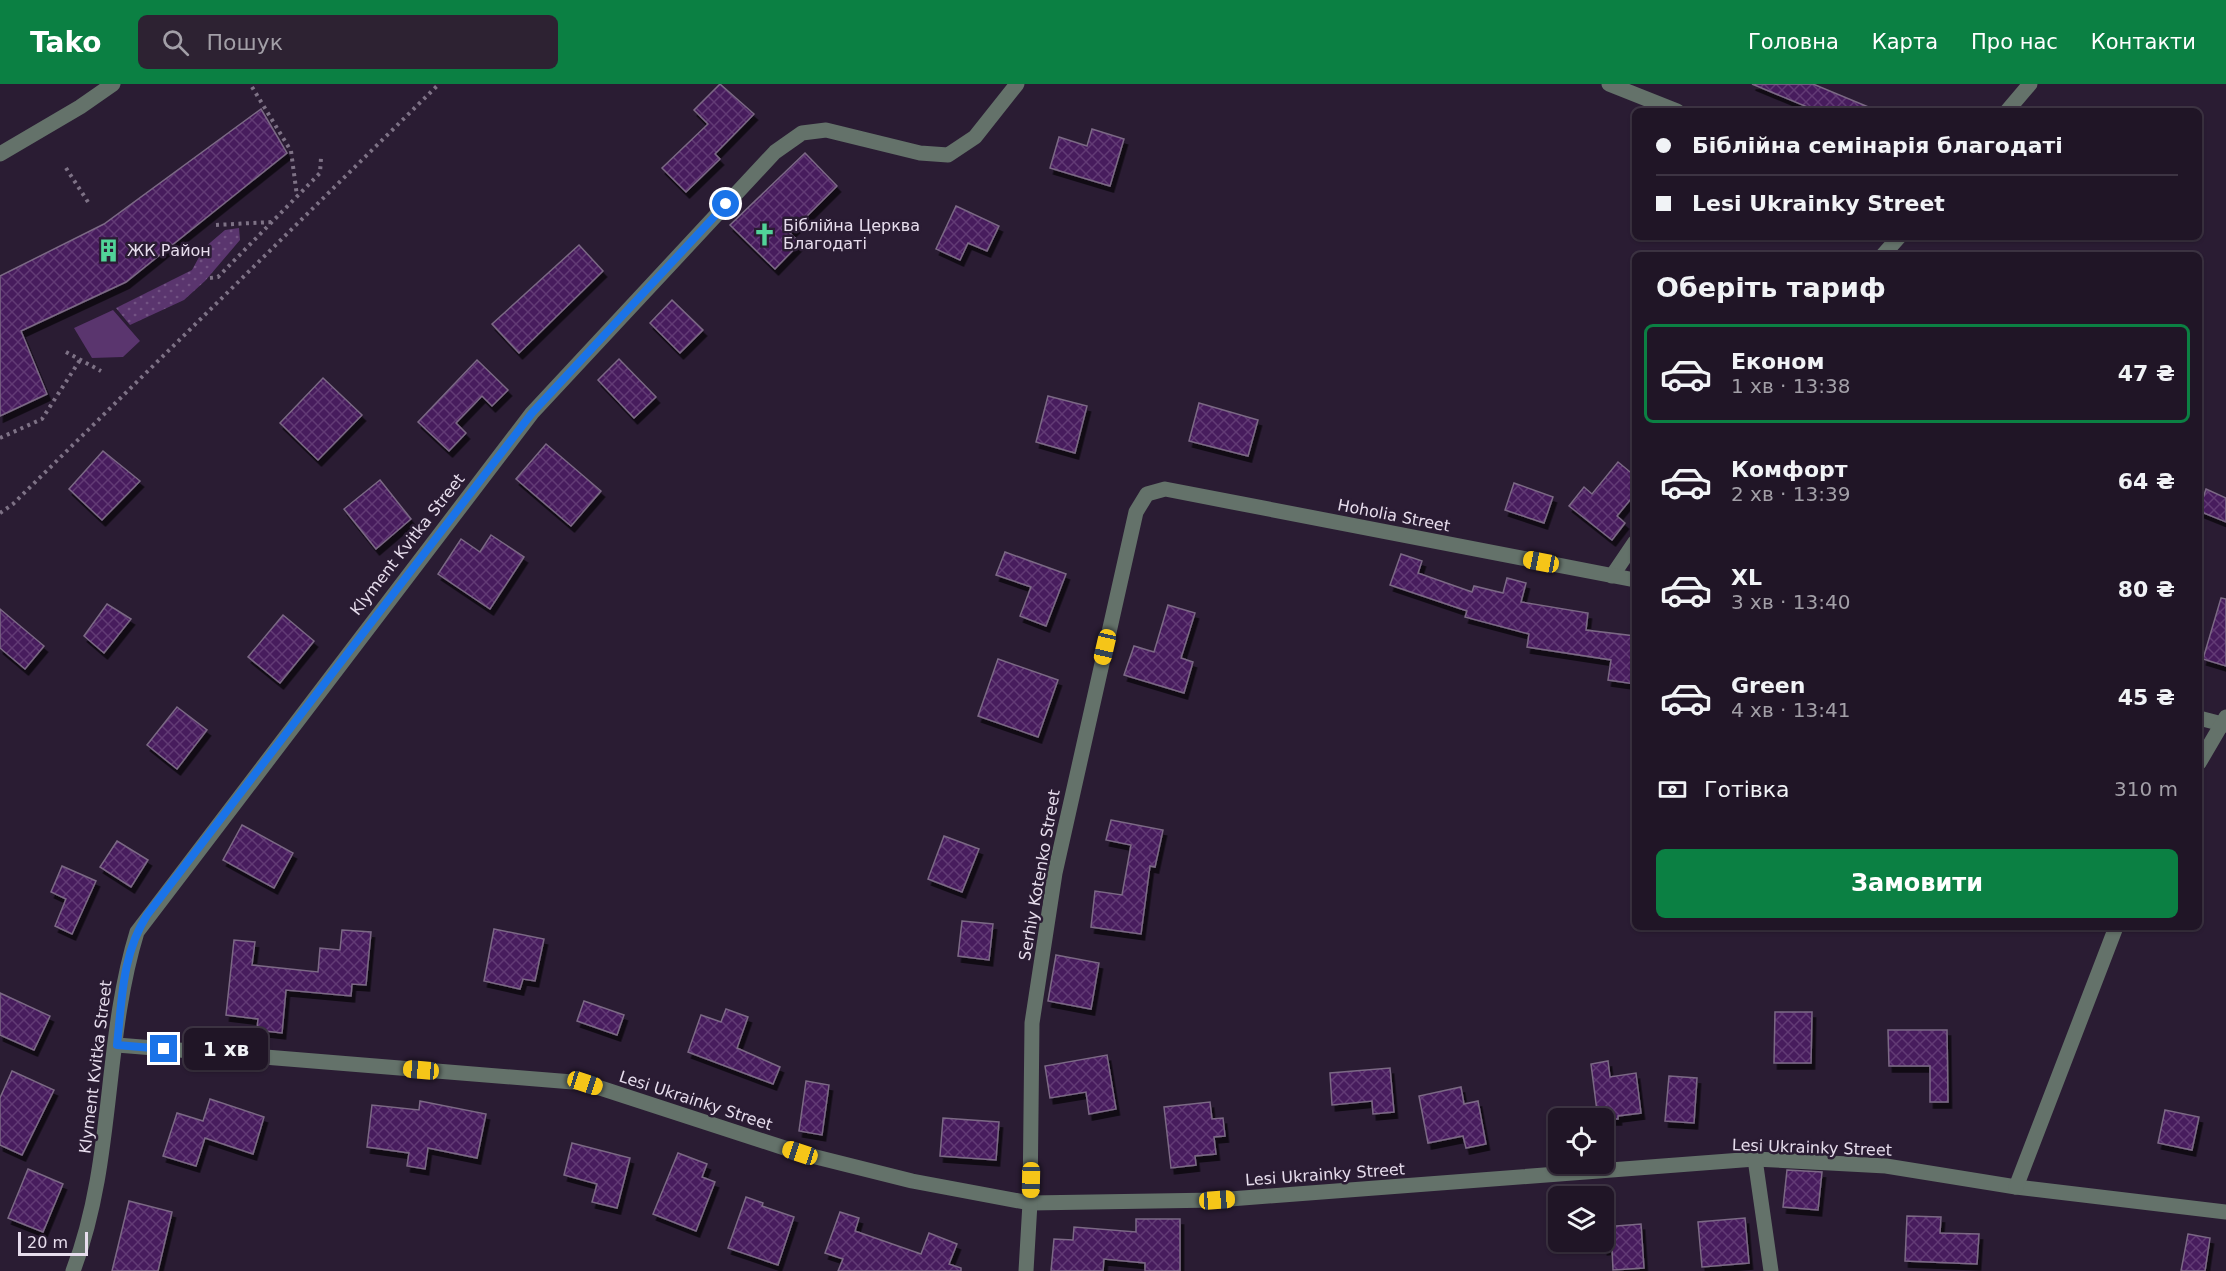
<!DOCTYPE html>
<html lang="uk">
<head>
<meta charset="utf-8">
<style>
	:root { --surface:#201526; --page:#2d2232; --text:#f1f3f6; --muted:#a29fa7; --line:#3d3443; --accent:#0b8043 }
	body { margin:0; font-family:"DejaVu Sans",sans-serif; background:var(--page); color:var(--text); height:100vh; display:flex; flex-direction:column; font-size:22px; white-space:nowrap }
	* { box-sizing:border-box; margin:0 }
	p { font-size:20px; color:var(--muted) }
	.icon { flex:none; width:33px; height:33px; fill:none; stroke:currentColor; stroke-width:2; stroke-linecap:round; stroke-linejoin:round }
	.map { position:relative; flex:1; overflow:hidden }
	.panel { position:absolute; left:1632px; top:168px; width:570px; height:678px; display:flex; flex-direction:column; background:var(--surface); border-radius:9px; box-shadow:0 2px 4px #0004,0 0 0 2px var(--line) }
	.panel>* { flex:none }
	.top-card { position:absolute; left:1632px; top:24px; width:570px; height:132px; border-radius:9px; box-shadow:0 2px 4px #0004,0 0 0 2px var(--line); display:grid; align-content:center; height:132px; padding:0 24px; background:var(--surface) }
	.controls { position:absolute; left:1548px; top:1024px; display:grid; gap:12px }
	.controls a { display:grid; place-items:center; width:66px; height:66px; border-radius:9px; background:var(--surface); box-shadow:0 2px 4px #0004,0 0 0 2px var(--line); font-size:30px }
	.scale { position:absolute; left:18px; bottom:15px; width:70px; box-sizing:border-box; padding-left:6px; border:3px solid #e7dded; border-top:0; font-size:16px; line-height:21px; white-space:nowrap; color:#e7dded; -webkit-text-stroke:4px #2a1c33; paint-order:stroke }
	.end { position:absolute; width:27px; height:27px; margin:-14px; border:8px solid #1a73e8; background:#fff; box-shadow:0 0 0 3px #fff }
	.from { border-radius:50% }
	.bubble { position:absolute; height:42px; border-radius:9px; background:var(--surface); box-shadow:0 2px 4px #0004,0 0 0 2px var(--line); font-size:20px; font-weight:800; line-height:42px; text-align:center }
	.car { position:absolute; width:18px; height:36px; margin:-18px -9px; border-radius:8px; box-shadow:0 0 4px 2px #0007; background:linear-gradient(#f5c518 24%,#345 0 40%,#f5c518 0 76%,#345 0 86%,#f5c518 0) }
	.top-card b { display:flex; align-items:center; gap:21px; height:57px; font-size:22px }
	.top-card b+b { border-top:2px solid var(--line) }
	.top-card i { width:15px; height:15px; background:var(--text) }
	ul { padding:0; list-style:none }
	li { display:flex; align-items:center; gap:18px; height:99px; margin:0 12px 9px; padding:0 12px; border:3px solid transparent; border-radius:9px }
	li div { flex:1 }
	li b { display:block; font-size:22px }
	li em { font-style:normal; font-weight:800 }
	li.selected { border-color:var(--accent) }
	li>.icon { width:54px; height:54px; stroke-width:1.5 }
	h2 { padding:0 24px; font-size:27px; line-height:72px }
	.pay { display:flex; align-items:center; gap:15px; height:66px; padding:0 24px; font-size:22px }
	.pay p { margin-inline-start:auto }
	.button { display:flex; gap:12px; margin-top:auto; padding:12px 24px }
	.button a { flex:1; height:69px; border-radius:9px; background:var(--accent); color:#fff; font-size:24px; font-weight:800; line-height:69px; text-align:center }
	header { display:flex; align-items:center; gap:36px; box-sizing:border-box; height:84px; padding:0 30px; background:var(--accent); color:#fff }
	header strong { font-size:28px }
	nav { display:flex; gap:33px; margin-inline-start:auto; font-size:21px }
	.search { width:420px; height:54px; background:var(--page); display:flex; align-items:center; gap:15px; box-sizing:border-box; padding:0 21px; border-radius:9px; color:var(--muted); font-size:22px }
	.map>svg:first-child { display:block }
</style>
</head>
<body>
<header>
<strong>Tako</strong>
<div class="search"><svg class="icon" aria-label="search" viewBox="0 0 24 24"><circle cx="10" cy="10" r="6"/><path d="M15 15l6 6"/></svg>Пошук</div>
<nav><a>Головна</a><a>Карта</a><a>Про нас</a><a>Контакти</a></nav>
</header>
<div class="map">
<svg width="2226" height="1187" viewBox="0 0 2226 1187">
	<defs>
		<pattern id="green-dots" width="8" height="8" patternUnits="userSpaceOnUse" patternTransform="scale(1.5)"><rect width="8" height="8" fill="#5a356e"/><path d="M2 2h.1M6 6h.1" fill="none" stroke="#725283" stroke-width="1.8" stroke-linecap="round"/></pattern>
		<pattern id="building-cross-hatch" width="8" height="8" patternUnits="userSpaceOnUse" patternTransform="scale(1.5)"><rect width="8" height="8" fill="#471a5d"/><path d="M0 0l8 8M0 8l8-8" fill="none" stroke="#623b75"/></pattern>
		<filter id="shadow"><feDropShadow dx="3.5" dy="6" stdDeviation="0" flood-color="#0009"/></filter>
	</defs>
	<rect width="100%" height="100%" fill="#2a1c33"/>
	<path fill="url(#green-dots)" d="M 239,144 L 240,156 L 205,197 L 184,216 L 130,241 L 116,224 L 192,186 L 204,164 L 225,146 Z"/>
	<path fill="#5a356e" d="M 113,226 L 140,257 L 123,273 L 92,274 L 74,244 Z"/>
	<g fill="url(#building-cross-hatch)" stroke="#7b6985" stroke-width="1.5" filter="url(#shadow)">
		<path d="M 720,0 L 754,30 L 715,70 L 720,75 L 686,108 L 662,84 L 708,40 L 694,26 Z"/>
		<path d="M 1752,0 L 1813,0 L 1878,27 L 1817,27 Z"/>
		<path d="M 261,25 L 287,69 L 126,198 L 21,247 L 47,310 L 0,332 L 0,192 L 104,140 Z"/>
		<path d="M 1092,45 L 1124,55 L 1110,102 L 1050,84 L 1059,53 L 1087,62 Z"/>
		<path d="M 805,69 L 837,102 L 790,149 L 800,159 L 775,185 L 730,141 Z"/>
		<path d="M 956,122 L 999,142 L 987,167 L 968,159 L 960,176 L 936,165 Z"/>
		<path d="M 579,161 L 603,187 L 519,269 L 492,240 Z"/>
		<path d="M 672,216 L 703,246 L 680,269 L 650,239 Z"/>
		<path d="M 619,275 L 656,313 L 634,334 L 598,296 Z"/>
		<path d="M 477,276 L 508,306 L 492,322 L 482,312 L 456,339 L 466,349 L 449,367 L 418,338 Z"/>
		<path d="M 323,294 L 362,331 L 318,376 L 280,339 Z"/>
		<path d="M 1048,312 L 1087,322 L 1075,369 L 1036,358 Z"/>
		<path d="M 1199,319 L 1258,336 L 1248,372 L 1189,357 Z"/>
		<path d="M 546,360 L 601,407 L 571,442 L 516,395 Z"/>
		<path d="M 103,367 L 140,397 L 102,436 L 69,405 Z"/>
		<path d="M 1618,378 L 1635,392 L 1635,410 L 1617,432 L 1625,439 L 1612,456 L 1569,422 L 1584,403 L 1592,410 Z"/>
		<path d="M 380,396 L 411,435 L 376,465 L 344,425 Z"/>
		<path d="M 1514,399 L 1553,413 L 1544,439 L 1505,426 Z"/>
		<path d="M 2206,405 L 2226,414 L 2226,438 L 2199,427 Z"/>
		<path d="M 491,451 L 524,473 L 490,525 L 438,490 L 461,455 L 480,468 Z"/>
		<path d="M 1005,468 L 1066,490 L 1046,542 L 1020,532 L 1031,503 L 996,491 Z"/>
		<path d="M 1401,470 L 1422,477 L 1418,489 L 1472,508 L 1474,502 L 1503,509 L 1507,494 L 1526,499 L 1521,518 L 1588,529 L 1586,546 L 1635,552 L 1635,600 L 1608,596 L 1611,576 L 1527,563 L 1529,550 L 1465,533 L 1467,527 L 1390,501 Z"/>
		<path d="M 2221,514 L 2226,515 L 2226,582 L 2203,575 Z"/>
		<path d="M 107,520 L 131,535 L 104,569 L 84,552 Z"/>
		<path d="M 1168,521 L 1195,529 L 1181,574 L 1193,578 L 1184,609 L 1124,591 L 1134,562 L 1154,568 Z"/>
		<path d="M 0,525 L 44,562 L 25,585 L 0,564 Z"/>
		<path d="M 283,531 L 314,557 L 280,599 L 248,573 Z"/>
		<path d="M 998,575 L 1058,596 L 1038,653 L 978,632 Z"/>
		<path d="M 177,623 L 207,646 L 177,685 L 147,661 Z"/>
		<path d="M 1111,736 L 1163,746 L 1155,783 L 1150,782 L 1141,850 L 1091,843 L 1095,807 L 1122,811 L 1131,761 L 1106,756 Z"/>
		<path d="M 242,741 L 293,769 L 274,804 L 223,776 Z"/>
		<path d="M 944,752 L 979,765 L 962,808 L 928,795 Z"/>
		<path d="M 117,757 L 148,776 L 131,803 L 100,783 Z"/>
		<path d="M 62,782 L 96,797 L 72,850 L 55,842 L 66,815 L 51,808 Z"/>
		<path d="M 962,837 L 993,840 L 989,876 L 958,872 Z"/>
		<path d="M 494,845 L 544,855 L 535,897 L 523,895 L 520,905 L 484,897 Z"/>
		<path d="M 342,846 L 371,848 L 366,901 L 352,900 L 351,912 L 286,906 L 282,949 L 257,946 L 258,935 L 226,931 L 234,856 L 255,858 L 252,881 L 318,888 L 320,864 L 340,866 Z"/>
		<path d="M 1056,871 L 1099,879 L 1091,925 L 1048,917 Z"/>
		<path d="M 0,909 L 50,932 L 34,966 L 0,951 Z"/>
		<path d="M 584,917 L 624,931 L 617,951 L 577,937 Z"/>
		<path d="M 726,925 L 748,933 L 737,964 L 780,983 L 773,1000 L 688,968 L 701,931 L 721,938 Z"/>
		<path d="M 1775,928 L 1812,928 L 1811,979 L 1774,979 Z"/>
		<path d="M 1888,946 L 1947,946 L 1948,1018 L 1930,1018 L 1930,982 L 1889,982 Z"/>
		<path d="M 1107,971 L 1116,1025 L 1089,1030 L 1086,1008 L 1050,1014 L 1045,982 Z"/>
		<path d="M 1608,977 L 1610,993 L 1636,989 L 1641,1029 L 1618,1032 L 1618,1035 L 1598,1035 L 1591,980 Z"/>
		<path d="M 1390,984 L 1394,1028 L 1373,1030 L 1372,1017 L 1332,1021 L 1330,989 Z"/>
		<path d="M 12,987 L 54,1006 L 22,1071 L 0,1061 L 0,1014 Z"/>
		<path d="M 1669,992 L 1697,994 L 1694,1039 L 1665,1037 Z"/>
		<path d="M 806,997 L 829,1001 L 822,1051 L 799,1047 Z"/>
		<path d="M 1461,1003 L 1464,1020 L 1478,1017 L 1486,1060 L 1466,1064 L 1463,1052 L 1428,1059 L 1419,1012 Z"/>
		<path d="M 210,1015 L 264,1033 L 253,1070 L 205,1054 L 196,1082 L 163,1072 L 177,1029 L 203,1037 Z"/>
		<path d="M 420,1017 L 486,1030 L 477,1074 L 428,1064 L 425,1085 L 407,1082 L 409,1069 L 367,1063 L 372,1021 L 419,1026 Z"/>
		<path d="M 1210,1018 L 1212,1035 L 1223,1034 L 1225,1052 L 1214,1053 L 1216,1070 L 1195,1072 L 1196,1081 L 1171,1084 L 1164,1023 Z"/>
		<path d="M 2165,1026 L 2199,1033 L 2192,1066 L 2158,1059 Z"/>
		<path d="M 943,1034 L 999,1038 L 996,1076 L 940,1072 Z"/>
		<path d="M 572,1059 L 630,1074 L 617,1124 L 592,1118 L 597,1100 L 564,1091 Z"/>
		<path d="M 678,1069 L 707,1080 L 702,1093 L 715,1098 L 696,1147 L 653,1130 Z"/>
		<path d="M 28,1085 L 63,1100 L 43,1148 L 8,1134 Z"/>
		<path d="M 1787,1086 L 1822,1088 L 1818,1126 L 1783,1123 Z"/>
		<path d="M 746,1113 L 763,1119 L 762,1122 L 794,1133 L 778,1181 L 728,1164 Z"/>
		<path d="M 129,1117 L 172,1128 L 158,1187 L 112,1187 Z"/>
		<path d="M 840,1128 L 859,1134 L 855,1147 L 921,1170 L 929,1149 L 957,1160 L 949,1180 L 961,1184 L 961,1187 L 838,1187 L 843,1175 L 825,1169 Z"/>
		<path d="M 1907,1132 L 1941,1133 L 1940,1149 L 1979,1150 L 1977,1180 L 1905,1177 Z"/>
		<path d="M 1745,1134 L 1749,1179 L 1702,1183 L 1698,1138 Z"/>
		<path d="M 1136,1135 L 1180,1135 L 1180,1187 L 1145,1187 L 1145,1179 L 1104,1175 L 1103,1187 L 1051,1187 L 1054,1155 L 1073,1156 L 1074,1143 L 1136,1148 Z"/>
		<path d="M 1641,1140 L 1644,1184 L 1613,1186 L 1612,1164 L 1604,1165 L 1604,1143 Z"/>
		<path d="M 2188,1150 L 2210,1154 L 2205,1187 L 2181,1187 Z"/>
	</g>
	<g fill="none" stroke-linecap="round" stroke-linejoin="round">
		<g stroke="#7e7286" stroke-width="4" stroke-dasharray="3 4.5" stroke-linecap="butt">
			<path d="M 252,3 L 291,67 L 297,112"/>
			<path d="M 66,84 L 88,118"/>
			<path d="M 216,141 L 271,138"/>
			<path d="M 210,194 L 218,193 L 320,89 L 321,74"/>
			<path d="M 66,268 L 101,287"/>
			<path d="M 0,354 L 42,335 L 80,276"/>
			<path d="M 0,429 L 13,420 L 439,0"/>
		</g>
		<g stroke="#64726a" stroke-width="15">
			<path d="M 1609,0 L 1677,27"/>
			<path d="M 2007,27 L 2030,0"/>
			<path d="M 0,70 L 80,23 L 113,0"/>
			<path d="M 1883,171 L 1899,153"/>
			<path d="M 1612,492 L 1635,458"/>
			<path d="M 2199,634 L 2226,641"/>
			<path d="M 2199,679 L 2226,633"/>
			<path d="M 117,961 L 585,999 L 800,1069 L 912,1097 L 1030,1119 L 1217,1116 L 1755,1075 L 1886,1082 L 2016,1103 L 2226,1128"/>
			<path d="M 1755,1075 L 1771,1187"/>
			<path d="M 2016,1103 L 2116,843"/>
			<path d="M 73,1187 C 115,1078 103,958 137,848 L 532,329 L 775,68 L 802,49 L 826,46 L 920,69 L 948,71 L 975,53 L 1017,0"/>
			<path d="M 1026,1187 L 1030,1119 L 1032,939 L 1055,789 L 1136,428 L 1147,410 L 1165,405 L 1635,496"/>
		</g>
	</g>
	<g fill="none" stroke-linecap="round" stroke-linejoin="round">
		<path stroke="#1a73e8" stroke-width="8" d="M 164,965 L 117,961 C 122,916 122,870 147,831 L 532,329 L 726,120"/>
	</g>
	<defs>
		<symbol id="church-bare" viewBox="-9 -9 18 18"><path d="M-1.2-6h2.4v3.5h3.3v2.4h-3.3V6h-2.4V-.1h-3.3v-2.4h3.3Z" fill="#51d398" stroke="#2a1c33" stroke-width="2.5" paint-order="stroke"/></symbol>
		<symbol id="building-bare" viewBox="-9 -9 18 18"><path d="M-4-6H4V6H1V3H-1V6H-4ZM-2.5-4.3h1.7v1.8h-1.7ZM.8-4.3h1.7v1.8H.8ZM-2.5-1h1.7V.8h-1.7ZM.8-1h1.7V.8H.8Z" fill="#51d398" stroke="#2a1c33" stroke-width="2.5" paint-order="stroke"/></symbol>
	</defs>
	<g fill-rule="evenodd">
		<use href="#church-bare" x="748" y="134" width="33" height="33"/>
		<use href="#building-bare" x="92" y="150" width="33" height="33"/>
	</g>
	<g text-anchor="middle" stroke-width="5" stroke-linejoin="round" paint-order="stroke">
		<g font-size="16" fill="#e7dded" stroke="#2a1c33" text-anchor="start">
			<text x="783" y="147">Біблійна Церква<tspan x="783" dy="18">Благодаті</tspan></text>
			<text x="127" y="172">ЖК Район</text>
		</g>
		<g font-size="16" fill="#e7dded" stroke="#2a1c33">
			<text transform="translate(1394 431) rotate(11)" y="6">Hoholia Street</text>
			<text transform="translate(407 460) rotate(-52)" y="6">Klyment Kvitka Street</text>
			<text transform="translate(1039 791) rotate(-80)" y="6">Serhiy Kotenko Street</text>
			<text transform="translate(95 983) rotate(-83)" y="6">Klyment Kvitka Street</text>
			<text transform="translate(696 1016) rotate(18)" y="6">Lesi Ukrainky Street</text>
			<text transform="translate(1812 1063) rotate(2)" y="6">Lesi Ukrainky Street</text>
			<text transform="translate(1325 1090) rotate(-4)" y="6">Lesi Ukrainky Street</text>
		</g>
	</g>
</svg>
<div class="controls">
<a><svg class="icon" aria-label="locate" viewBox="0 0 24 24"><circle cx="12" cy="12" r="6"/><path d="M12 2v4M12 18v4M2 12h4M18 12h4"/></svg></a>
<a><svg class="icon" aria-label="layers" viewBox="0 0 24 24"><path d="M12 4l9 5-9 5-9-5zM3 14l9 5 9-5"/></svg></a>
</div>
<div class="scale">20 m</div>
<i class="end from" style="left:726px;top:120px"></i>
<i class="end" style="left:164px;top:965px"></i>
<div class="bubble" style="left:184px;top:944px;width:84px">1 хв</div>
<i class="car" style="left:1541px;top:478px;rotate:281deg"></i>
<i class="car" style="left:1105px;top:563px;rotate:193deg"></i>
<i class="car" style="left:421px;top:986px;rotate:275deg"></i>
<i class="car" style="left:585px;top:999px;rotate:108deg"></i>
<i class="car" style="left:800px;top:1069px;rotate:288deg"></i>
<i class="car" style="left:1031px;top:1096px;rotate:181deg"></i>
<i class="car" style="left:1217px;top:1116px;rotate:86deg"></i>
<div class="top-card">
<b><i class="from"></i>Біблійна семінарія благодаті</b>
<b><i></i>Lesi Ukrainky Street</b>
</div>
<section class="panel">
<h2>Оберіть тариф</h2>
<ul>
<li class="selected"><svg class="icon" aria-label="car" viewBox="0 0 24 24"><path d="M5 17H2v-5l4-1 3-4h7l3 4 3 1v5h-3M9 17h6M6 11h13"/><circle cx="7" cy="17" r="2"/><circle cx="17" cy="17" r="2"/></svg><div><b>Економ</b><p>1 хв · 13:38</p></div><em>47 ₴</em></li>
<li><svg class="icon" aria-label="car" viewBox="0 0 24 24"><path d="M5 17H2v-5l4-1 3-4h7l3 4 3 1v5h-3M9 17h6M6 11h13"/><circle cx="7" cy="17" r="2"/><circle cx="17" cy="17" r="2"/></svg><div><b>Комфорт</b><p>2 хв · 13:39</p></div><em>64 ₴</em></li>
<li><svg class="icon" aria-label="car" viewBox="0 0 24 24"><path d="M5 17H2v-5l4-1 3-4h7l3 4 3 1v5h-3M9 17h6M6 11h13"/><circle cx="7" cy="17" r="2"/><circle cx="17" cy="17" r="2"/></svg><div><b>XL</b><p>3 хв · 13:40</p></div><em>80 ₴</em></li>
<li><svg class="icon" aria-label="car" viewBox="0 0 24 24"><path d="M5 17H2v-5l4-1 3-4h7l3 4 3 1v5h-3M9 17h6M6 11h13"/><circle cx="7" cy="17" r="2"/><circle cx="17" cy="17" r="2"/></svg><div><b>Green</b><p>4 хв · 13:41</p></div><em>45 ₴</em></li>
</ul>
<div class="pay"><svg class="icon" aria-label="cash" viewBox="0 0 24 24"><path d="M3 7h18v10H3z"/><circle cx="12" cy="12" r="2"/></svg>Готівка<p>310 m</p></div>
<div class="button"><a>Замовити</a></div>
</section>
</div>
</body>
</html>
